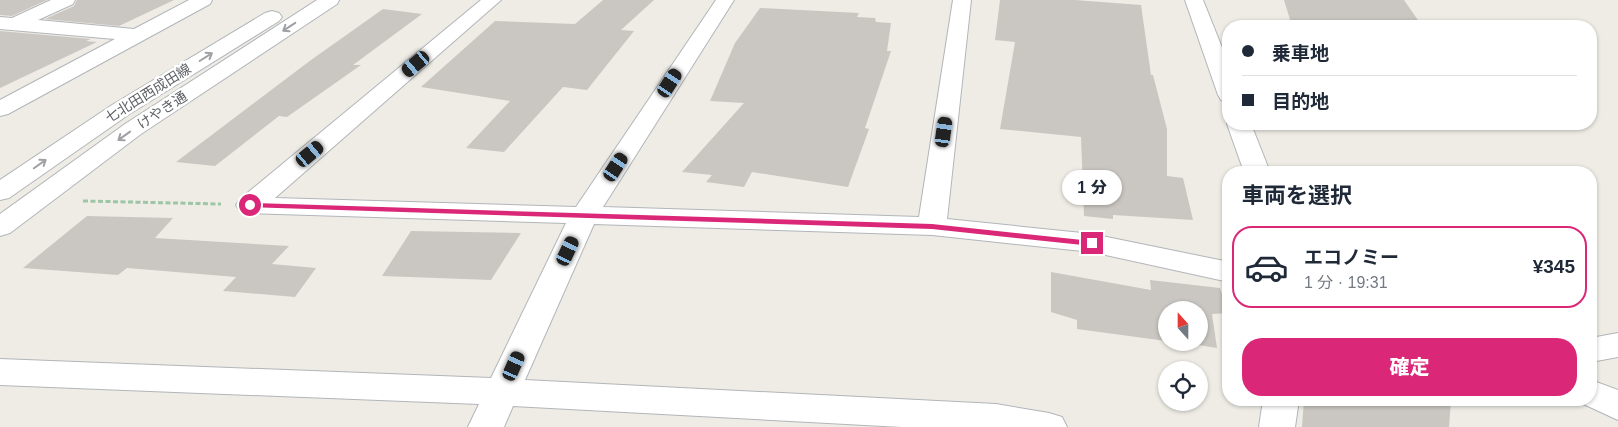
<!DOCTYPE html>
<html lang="ja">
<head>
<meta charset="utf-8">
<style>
	:root { --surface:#fff; --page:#f6f6f7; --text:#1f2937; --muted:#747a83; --line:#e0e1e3; --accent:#db2777 }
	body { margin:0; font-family:Arial,"Noto Sans JP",sans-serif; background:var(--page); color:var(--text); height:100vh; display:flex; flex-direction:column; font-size:19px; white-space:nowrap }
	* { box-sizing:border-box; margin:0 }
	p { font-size:16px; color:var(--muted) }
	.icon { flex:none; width:28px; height:28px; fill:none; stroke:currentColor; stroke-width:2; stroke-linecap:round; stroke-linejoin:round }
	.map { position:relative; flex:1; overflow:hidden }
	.sheet { position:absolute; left:1222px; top:166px; width:375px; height:240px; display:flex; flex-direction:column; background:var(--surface); border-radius:20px; box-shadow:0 1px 4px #0004 }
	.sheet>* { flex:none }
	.banner { position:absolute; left:1222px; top:20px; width:375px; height:110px; border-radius:20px; box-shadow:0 1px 4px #0004; display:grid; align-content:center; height:110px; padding:0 20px; background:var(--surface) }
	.needle { width:32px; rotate:339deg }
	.controls { position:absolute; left:1158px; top:301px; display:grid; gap:10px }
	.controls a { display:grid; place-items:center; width:50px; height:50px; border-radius:50%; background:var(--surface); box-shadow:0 1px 4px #0004; font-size:25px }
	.end { position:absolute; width:22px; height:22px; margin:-11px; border:6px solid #db2777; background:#fff; box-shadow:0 0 0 2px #fff }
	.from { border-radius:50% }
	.bubble { position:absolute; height:35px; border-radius:18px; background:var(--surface); box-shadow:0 1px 4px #0004; font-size:16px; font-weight:800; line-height:35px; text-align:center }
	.car { position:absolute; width:15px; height:30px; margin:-15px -8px; border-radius:6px; box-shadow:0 0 4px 1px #0007; background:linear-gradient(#222 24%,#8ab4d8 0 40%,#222 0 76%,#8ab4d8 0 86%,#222 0) }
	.banner b { display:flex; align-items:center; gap:18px; height:48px; font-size:19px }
	.banner b+b { border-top:1px solid var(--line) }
	.banner i { width:12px; height:12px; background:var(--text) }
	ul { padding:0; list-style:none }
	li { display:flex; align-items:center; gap:15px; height:82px; margin:0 10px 8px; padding:0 10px; border:2px solid var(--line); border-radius:20px }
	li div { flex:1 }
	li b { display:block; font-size:19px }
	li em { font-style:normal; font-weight:800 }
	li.active { border-color:var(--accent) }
	li>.icon { width:45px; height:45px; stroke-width:1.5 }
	h2 { padding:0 20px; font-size:22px; line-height:60px }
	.button { display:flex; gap:10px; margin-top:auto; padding:10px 20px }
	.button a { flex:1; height:58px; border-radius:20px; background:var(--accent); color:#fff; font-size:20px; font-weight:800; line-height:58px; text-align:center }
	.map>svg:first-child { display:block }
</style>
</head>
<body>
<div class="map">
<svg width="1618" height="427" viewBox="0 0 1618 427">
	<rect width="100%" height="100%" fill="#eeece5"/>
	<g fill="#cac7c2">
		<path d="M 0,0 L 47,0 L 12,16 L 0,15 Z"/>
		<path d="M 77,0 L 174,0 L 119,26 L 45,19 L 74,6 Z"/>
		<path d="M 603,0 L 654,0 L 621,30 L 634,31 L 587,90 L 563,87 L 504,152 L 466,148 L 510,101 L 421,87 L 495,21 L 575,24 Z"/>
		<path d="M 1000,0 L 1075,0 L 1141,5 L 1151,75 L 1153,75 L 1167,129 L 1167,176 L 1183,178 L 1193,220 L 1113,215 L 1113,219 L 1084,216 L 1081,137 L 1000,129 L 1015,42 L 995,40 Z"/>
		<path d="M 1284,0 L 1404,0 L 1422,26 L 1292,26 Z"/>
		<path d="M 760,8 L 859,13 L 857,17 L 875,18 L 876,22 L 891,23 L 887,51 L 891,51 L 865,128 L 869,129 L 848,187 L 752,172 L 744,187 L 706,182 L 712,175 L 682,172 L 744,103 L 710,101 L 735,43 Z"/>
		<path d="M 383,9 L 422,14 L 353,65 L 361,65 L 287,117 L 279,116 L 215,166 L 176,162 L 311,60 Z"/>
		<path d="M 0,31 L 91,39 L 86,41 L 97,42 L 0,88 Z"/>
		<path d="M 87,216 L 173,218 L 155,238 L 289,246 L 272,264 L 316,268 L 295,297 L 223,291 L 236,277 L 127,268 L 118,275 L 23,268 Z"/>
		<path d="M 411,231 L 521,233 L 491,280 L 382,276 Z"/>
		<path d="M 1051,272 L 1151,290 L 1150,280 L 1220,288 L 1228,313 L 1212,314 L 1217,348 L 1180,342 L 1199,342 L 1199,310 L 1166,310 L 1166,341 L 1077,329 L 1077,320 L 1051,312 Z"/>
		<path d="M 1304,400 L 1451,400 L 1449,427 L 1302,427 Z"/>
	</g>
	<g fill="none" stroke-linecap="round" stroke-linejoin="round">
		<defs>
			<g id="minor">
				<path d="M 51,0 L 75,0 L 73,4 L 38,20 L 134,29 L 189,0 L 212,0 L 210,4 L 8,114 L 0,116 L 0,100 L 115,39 L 0,29 L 0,17 L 12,18 Z"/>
				<path d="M 317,0 L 339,0 L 337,4 L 141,134 L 10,233 L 0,236 L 0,214 L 125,124 Z"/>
				<path d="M 481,0 L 501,0 L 275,198 L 576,207 L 716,0 L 734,0 L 603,207 L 919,217 L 953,0 L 971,0 L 947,219 L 1092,234 L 1229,262 L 1229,282 L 1092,252 L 932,235 L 594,224 L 525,380 L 996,404 L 1049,413 L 1062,417 L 1067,427 L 902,427 L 513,406 L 504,427 L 468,427 L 479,404 L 0,385 L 0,359 L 491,378 L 566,223 L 250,213 L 240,211 L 236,205 L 240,199 Z"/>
				<path d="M 1185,0 L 1203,0 L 1229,65 L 1229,102 L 1221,100 L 1218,95 Z"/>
				<path d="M 272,11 L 279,13 L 282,17 L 279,21 L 128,115 L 9,198 L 0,200 L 0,180 L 112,105 L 265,13 Z"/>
				<path d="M 1229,122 L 1229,124 L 1251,124 L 1270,172 L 1244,172 L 1227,124 Z"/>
				<path d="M 1618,333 L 1618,357 L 1591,362 L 1591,338 Z"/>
				<path d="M 1591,380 L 1618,390 L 1618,420 L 1579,402 L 1577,400 L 1591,400 Z"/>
				<path d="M 1263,400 L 1299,400 L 1295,427 L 1259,427 Z"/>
			</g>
		</defs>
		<use href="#minor" stroke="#b2b5b9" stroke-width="2"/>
		<path stroke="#9cc6a6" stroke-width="3" stroke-dasharray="5 2.5" stroke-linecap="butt" d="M 83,201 L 221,204"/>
		<use href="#minor" fill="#fff" fill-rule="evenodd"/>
	</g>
	<defs><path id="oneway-shaft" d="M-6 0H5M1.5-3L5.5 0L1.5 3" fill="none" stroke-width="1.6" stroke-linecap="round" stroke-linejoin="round" transform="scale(1.25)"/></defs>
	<g stroke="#9ea0a3">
		<use href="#oneway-shaft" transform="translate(289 27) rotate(147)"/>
		<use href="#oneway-shaft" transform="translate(206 57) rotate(-32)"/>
		<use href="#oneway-shaft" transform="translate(124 136) rotate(144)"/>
		<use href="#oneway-shaft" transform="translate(40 164) rotate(-35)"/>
	</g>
	<path fill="#db2777" d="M 250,203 L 932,224 L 1092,241 L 1097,243 L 1092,246 L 932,229 L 247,207 L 247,204 Z"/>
	<g text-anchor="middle" stroke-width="5" stroke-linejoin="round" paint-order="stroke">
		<g font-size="14" fill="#5d6165" stroke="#fff">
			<text transform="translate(148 93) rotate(-32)" y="5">七北田西成田線</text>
			<text transform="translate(162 110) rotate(-33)" y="5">けやき通</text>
		</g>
	</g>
</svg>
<div class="controls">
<a><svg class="needle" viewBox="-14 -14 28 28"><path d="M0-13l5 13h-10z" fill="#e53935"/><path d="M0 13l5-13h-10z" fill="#747a83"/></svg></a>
<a><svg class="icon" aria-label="locate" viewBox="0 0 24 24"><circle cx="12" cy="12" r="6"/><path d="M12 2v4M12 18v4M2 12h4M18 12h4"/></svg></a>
</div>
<i class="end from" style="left:250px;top:205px"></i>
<i class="end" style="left:1092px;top:243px"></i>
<div class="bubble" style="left:1062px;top:170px;width:60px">1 分</div>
<i class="car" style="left:416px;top:64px;rotate:230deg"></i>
<i class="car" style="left:670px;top:83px;rotate:33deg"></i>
<i class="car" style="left:944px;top:132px;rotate:8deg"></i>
<i class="car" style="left:310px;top:154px;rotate:50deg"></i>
<i class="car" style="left:616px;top:167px;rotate:33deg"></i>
<i class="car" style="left:568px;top:251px;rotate:25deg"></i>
<i class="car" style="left:514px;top:366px;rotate:24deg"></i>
<div class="banner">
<b><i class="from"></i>乗車地</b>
<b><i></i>目的地</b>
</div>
<section class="sheet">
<h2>車両を選択</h2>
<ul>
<li class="active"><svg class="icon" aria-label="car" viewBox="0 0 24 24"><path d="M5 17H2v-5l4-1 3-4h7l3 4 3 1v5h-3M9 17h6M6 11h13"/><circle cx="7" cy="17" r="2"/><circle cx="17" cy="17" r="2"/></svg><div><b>エコノミー</b><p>1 分 · 19:31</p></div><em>¥345</em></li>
</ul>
<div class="button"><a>確定</a></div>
</section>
</div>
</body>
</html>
